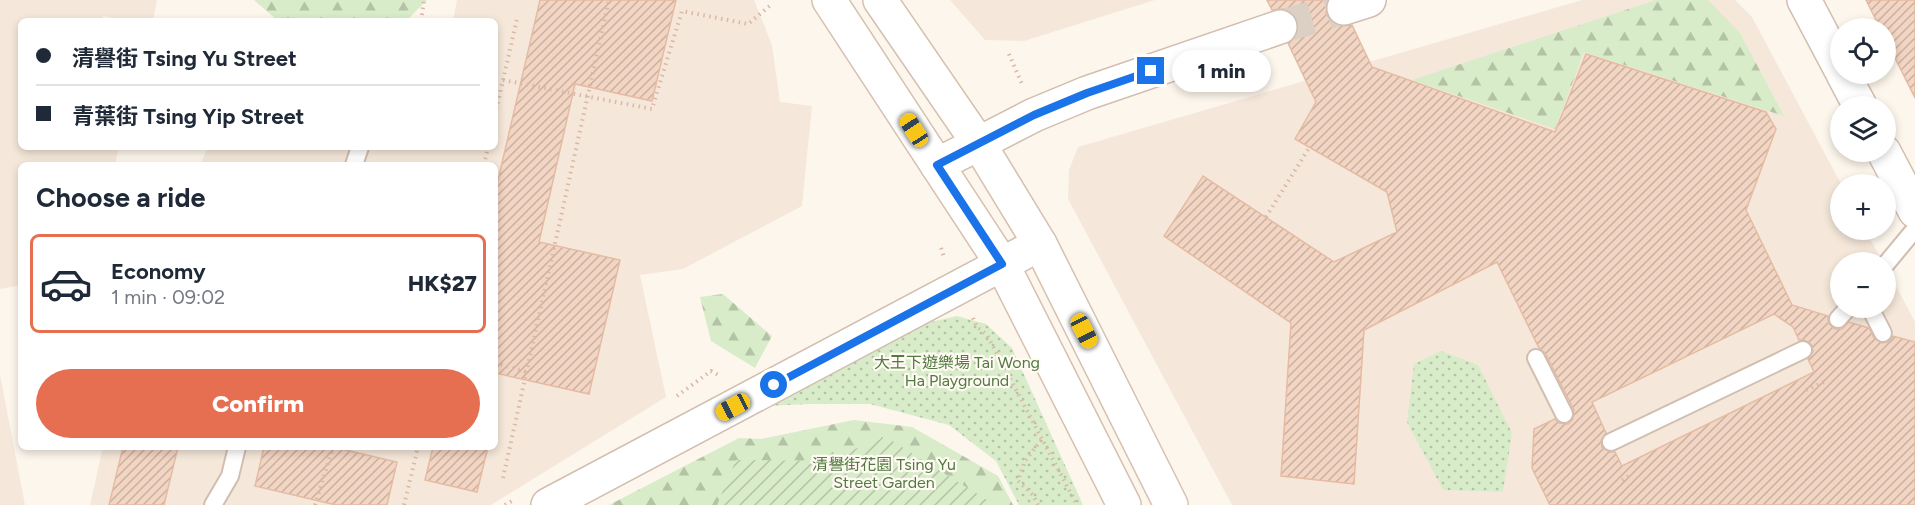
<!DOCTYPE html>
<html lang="en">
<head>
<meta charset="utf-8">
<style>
	:root { --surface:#fff; --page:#f6f6f7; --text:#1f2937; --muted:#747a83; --line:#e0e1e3; --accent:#e76f51 }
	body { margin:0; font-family:Figtree,"Noto Sans TC",sans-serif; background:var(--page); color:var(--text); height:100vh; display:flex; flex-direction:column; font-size:22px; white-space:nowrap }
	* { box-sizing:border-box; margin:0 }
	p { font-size:20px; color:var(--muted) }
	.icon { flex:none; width:33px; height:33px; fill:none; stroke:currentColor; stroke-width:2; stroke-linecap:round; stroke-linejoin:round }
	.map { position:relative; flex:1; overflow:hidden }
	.side { position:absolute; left:18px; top:162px; width:480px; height:288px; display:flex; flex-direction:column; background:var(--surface); border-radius:9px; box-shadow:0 3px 9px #0003 }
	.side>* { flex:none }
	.banner { position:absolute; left:18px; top:18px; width:480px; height:132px; border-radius:9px; box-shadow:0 3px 9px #0003; display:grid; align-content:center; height:132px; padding:0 18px; background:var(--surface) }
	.controls { position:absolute; left:1830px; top:18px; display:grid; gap:12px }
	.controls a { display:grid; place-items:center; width:66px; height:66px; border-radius:50%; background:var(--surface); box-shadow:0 3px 9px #0003; font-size:30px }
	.end { position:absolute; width:27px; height:27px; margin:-14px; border:8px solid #1a73e8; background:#fff; box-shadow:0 0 0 3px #fff }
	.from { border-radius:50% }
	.bubble { position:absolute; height:42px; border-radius:21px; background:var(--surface); box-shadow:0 3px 9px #0003; font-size:20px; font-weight:800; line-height:42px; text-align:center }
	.car { position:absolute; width:18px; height:36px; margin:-18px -9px; border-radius:8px; box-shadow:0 0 4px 2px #0007; background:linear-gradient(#f5c518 24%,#345 0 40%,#f5c518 0 76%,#345 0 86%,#f5c518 0) }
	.banner b { display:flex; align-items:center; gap:21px; height:57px; font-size:22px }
	.banner b+b { border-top:2px solid var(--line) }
	.banner i { width:15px; height:15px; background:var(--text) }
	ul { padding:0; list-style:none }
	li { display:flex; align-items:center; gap:18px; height:99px; margin:0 12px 9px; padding:0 6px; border:3px solid transparent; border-radius:9px }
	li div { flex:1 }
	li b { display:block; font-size:22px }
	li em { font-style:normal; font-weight:800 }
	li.active { border-color:var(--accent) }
	li>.icon { width:54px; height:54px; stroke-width:1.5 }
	h2 { padding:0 18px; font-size:27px; line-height:72px }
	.action { display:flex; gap:12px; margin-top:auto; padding:12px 18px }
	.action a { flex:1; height:69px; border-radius:36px; background:var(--accent); color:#fff; font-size:24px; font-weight:800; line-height:69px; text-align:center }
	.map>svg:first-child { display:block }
</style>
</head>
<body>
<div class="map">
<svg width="1915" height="505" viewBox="0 0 1915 505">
	<defs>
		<pattern id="forest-firs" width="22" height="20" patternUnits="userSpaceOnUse" patternTransform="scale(1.5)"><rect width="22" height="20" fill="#d8ecc9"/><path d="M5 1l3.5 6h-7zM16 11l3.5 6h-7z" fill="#b4c2a5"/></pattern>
		<pattern id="park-dots" width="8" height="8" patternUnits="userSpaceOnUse" patternTransform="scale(1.5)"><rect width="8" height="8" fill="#d8ecc9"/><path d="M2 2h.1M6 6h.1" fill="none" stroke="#b4c2a5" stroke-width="1.8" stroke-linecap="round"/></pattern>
		<pattern id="garden-furrows" width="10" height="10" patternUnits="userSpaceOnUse" patternTransform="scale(1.5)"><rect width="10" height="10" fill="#d8ecc9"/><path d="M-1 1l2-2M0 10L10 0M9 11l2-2" fill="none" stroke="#b4c2a5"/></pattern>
		<pattern id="building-hatch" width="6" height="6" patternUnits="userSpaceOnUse" patternTransform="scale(1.5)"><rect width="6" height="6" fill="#f3d5c3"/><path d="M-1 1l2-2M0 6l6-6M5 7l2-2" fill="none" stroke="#cab0a1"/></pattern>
	</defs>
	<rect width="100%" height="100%" fill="#fdf6ec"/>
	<g fill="#f5e8da">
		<path d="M 0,0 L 157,0 L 153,21 L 127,21 L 103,16 L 102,21 L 21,21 L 21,147 L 119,147 L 115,165 L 21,165 L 21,285 L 0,289 Z"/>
		<path d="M 457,0 L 754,0 L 772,45 L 780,102 L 812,106 L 802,206 L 683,269 L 640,275 L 666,397 L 491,505 L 90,505 L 103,447 L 495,447 L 495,165 L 200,165 L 208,147 L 495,147 L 495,21 L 453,21 Z"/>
		<path d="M 950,0 L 1155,0 L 1024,41 L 985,40 Z"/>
		<path d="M 1582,0 L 1735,0 L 1752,17 L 1841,184 L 1840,230 L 1865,230 L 1883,262 L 1840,262 L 1840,308 L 1886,308 L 1886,267 L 1915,322 L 1915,505 L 1232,505 L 1068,199 L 1069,170 L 1078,147 Z"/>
		<path d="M 0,375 L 25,505 L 0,505 Z"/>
	</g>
	<g fill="url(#forest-firs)">
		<path d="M 254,0 L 427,0 L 406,21 L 278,21 Z"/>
		<path d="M 1656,0 L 1708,0 L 1740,33 L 1784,116 L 1584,52 L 1555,129 L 1412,80 Z"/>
		<path d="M 723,294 L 772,336 L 755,368 L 711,341 L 700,297 Z"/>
		<path d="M 854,420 L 912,427 L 998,476 L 1013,505 L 609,505 L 739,438 L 761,439 Z"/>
	</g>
	<g fill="url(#park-dots)">
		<path d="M 957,316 L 986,324 L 1012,348 L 1083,505 L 1019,505 L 996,461 L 949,425 L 870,404 L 809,404 L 764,406 L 926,323 Z"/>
		<path d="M 1441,351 L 1478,365 L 1512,433 L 1503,492 L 1443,490 L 1407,422 L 1414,364 Z"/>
	</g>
	<path fill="url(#garden-furrows)" d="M 886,437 L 995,505 L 717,505 L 736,460 L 824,461 Z"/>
	<g fill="url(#building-hatch)" stroke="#e6bba3" stroke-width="1.5" fill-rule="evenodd">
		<path d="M 540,0 L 676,0 L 652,101 L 575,84 L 539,242 L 620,260 L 589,394 L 495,373 L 495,193 Z"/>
		<path d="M 1267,0 L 1328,0 L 1326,13 L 1331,21 L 1341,26 L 1352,25 L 1372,67 L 1555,132 L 1586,54 L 1766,112 L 1776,129 L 1746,210 L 1792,305 L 1828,316 L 1828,323 L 1835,329 L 1842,329 L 1849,322 L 1869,328 L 1874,338 L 1882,343 L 1888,342 L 1893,336 L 1915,342 L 1915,505 L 1550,505 L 1532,468 L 1534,429 L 1555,419 L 1559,423 L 1568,424 L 1573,419 L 1574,410 L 1545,353 L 1539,348 L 1497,262 L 1364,330 L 1354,484 L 1281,476 L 1291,323 L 1164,236 L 1203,176 L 1334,262 L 1397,232 L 1387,192 L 1295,139 L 1316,102 L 1288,43 L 1294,39 L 1298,31 L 1297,20 L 1292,13 L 1284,9 L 1272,10 ZM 1774,314 L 1793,327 L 1799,340 L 1804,340 L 1812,345 L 1813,351 L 1808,359 L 1814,372 L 1622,466 L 1615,452 L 1610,452 L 1602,447 L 1601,441 L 1606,433 L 1592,402 Z"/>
		<path d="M 1866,0 L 1915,0 L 1915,98 L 1886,40 L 1886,28 L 1880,28 Z"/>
		<path d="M 123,447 L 178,447 L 164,505 L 109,505 Z"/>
		<path d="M 264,447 L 333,447 L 397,462 L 387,505 L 336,505 L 255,486 Z"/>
		<path d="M 433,447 L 488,447 L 477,492 L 425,480 Z"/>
	</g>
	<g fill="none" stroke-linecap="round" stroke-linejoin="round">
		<path stroke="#dcd0c4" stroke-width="33" stroke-dasharray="33 16" stroke-linecap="butt" d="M 1280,27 L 1344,8"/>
		<defs>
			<g id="service">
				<path d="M 354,165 L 360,147"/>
				<path d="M 1886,264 L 1915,229"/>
				<path d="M 1870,308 L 1883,333"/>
				<path d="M 1838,319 L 1848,308"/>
				<path d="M 1536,358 L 1564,414"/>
				<path d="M 1611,442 L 1803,350"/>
				<path d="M 213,505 L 230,476 L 237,447"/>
			</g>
			<g id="minor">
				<path d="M 1804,0 L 1840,68"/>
				<path d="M 1344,8 L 1369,0"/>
				<path d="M 1843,74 L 1860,106"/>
				<path d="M 1884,152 L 1915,211"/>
				<path d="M 937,165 L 1034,115 L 1087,93 L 1280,27"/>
				<path d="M 548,505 L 1040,244"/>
			</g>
			<g id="secondary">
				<path d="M 829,0 L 1002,264 L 1124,505"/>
				<path d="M 880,0 L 979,144 L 1040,244 L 1171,505"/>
			</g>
		</defs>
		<use href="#service" stroke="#d1beb0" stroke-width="20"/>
		<use href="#minor" stroke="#d1beb0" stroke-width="36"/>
		<use href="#secondary" stroke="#d6c0b0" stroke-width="36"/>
		<g stroke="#d9b8a5" stroke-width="4" stroke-dasharray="1.5 4.5" stroke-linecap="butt">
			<path d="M 421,21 L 424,0"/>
			<path d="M 1009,54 L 1022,84"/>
			<path d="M 503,80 L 652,109 L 682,11 L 748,24 L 772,4"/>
			<path d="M 495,115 L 517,19"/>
			<path d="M 484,165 L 488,147"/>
			<path d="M 1266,217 L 1309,148"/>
			<path d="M 941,248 L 944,257"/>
			<path d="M 973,318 L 977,327 L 987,335 L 1077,505"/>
			<path d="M 495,363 L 527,372"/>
			<path d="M 1806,390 L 1824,382"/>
			<path d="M 677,396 L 711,371 L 720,376"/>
			<path d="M 503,478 L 609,0"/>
			<path d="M 1622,480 L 1629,476"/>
			<path d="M 315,505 L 333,447"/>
			<path d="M 404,505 L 418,447"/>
			<path d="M 505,505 L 515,499"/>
			<path d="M 1038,505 L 1033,495 L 1018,481 L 1025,461 L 1042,439"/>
		</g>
		<use href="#service" stroke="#fff" stroke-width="16"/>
		<use href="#minor" stroke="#fff" stroke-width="33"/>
		<use href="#secondary" stroke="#fff" stroke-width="33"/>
	</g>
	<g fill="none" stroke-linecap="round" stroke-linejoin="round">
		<path stroke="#1a73e8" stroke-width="8" d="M 774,385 L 1002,264 L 937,165 L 1034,115 L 1087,93 L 1151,71"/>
	</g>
	<g text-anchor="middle" stroke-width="4.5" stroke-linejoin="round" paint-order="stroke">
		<g font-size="16" fill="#537a41" stroke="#fffaf3">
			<text x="957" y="368">大王下遊樂場 Tai Wong<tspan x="957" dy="18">Ha Playground</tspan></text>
			<text x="884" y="470">清譽街花園 Tsing Yu<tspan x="884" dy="18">Street Garden</tspan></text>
		</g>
	</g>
</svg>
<div class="controls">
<a><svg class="icon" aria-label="locate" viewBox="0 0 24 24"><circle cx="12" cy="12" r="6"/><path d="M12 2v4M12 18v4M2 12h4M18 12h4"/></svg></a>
<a><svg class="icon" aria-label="layers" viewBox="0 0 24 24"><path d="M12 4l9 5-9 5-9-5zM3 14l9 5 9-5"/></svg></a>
<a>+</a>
<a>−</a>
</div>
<i class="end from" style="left:774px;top:385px"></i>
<i class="end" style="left:1151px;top:71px"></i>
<div class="bubble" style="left:1172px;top:50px;width:99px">1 min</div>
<i class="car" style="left:914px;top:130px;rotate:327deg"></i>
<i class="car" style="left:1084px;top:331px;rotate:153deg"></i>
<i class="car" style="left:733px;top:407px;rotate:242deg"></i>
<div class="banner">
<b><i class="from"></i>清譽街 Tsing Yu Street</b>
<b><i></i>青葉街 Tsing Yip Street</b>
</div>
<section class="side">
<h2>Choose a ride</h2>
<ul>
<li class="active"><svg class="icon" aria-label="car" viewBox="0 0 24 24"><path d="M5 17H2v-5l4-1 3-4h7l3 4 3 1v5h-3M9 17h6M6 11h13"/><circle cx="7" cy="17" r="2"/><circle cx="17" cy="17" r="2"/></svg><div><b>Economy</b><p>1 min · 09:02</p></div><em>HK$27</em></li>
</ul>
<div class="action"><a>Confirm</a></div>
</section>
</div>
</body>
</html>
